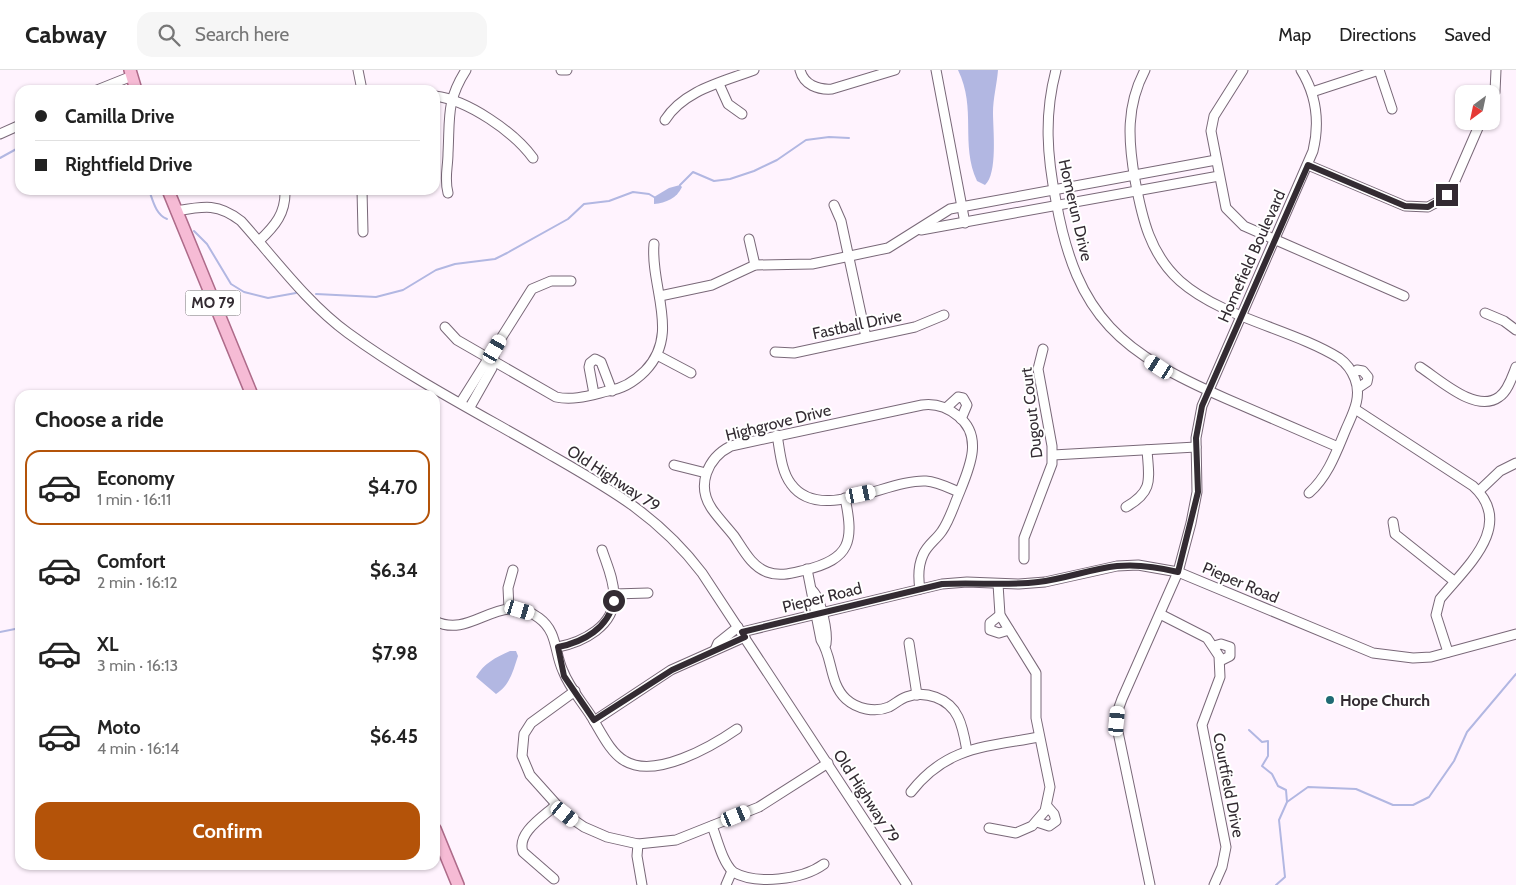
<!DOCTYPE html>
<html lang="en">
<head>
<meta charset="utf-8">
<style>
	:root { --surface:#fff; --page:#f6f6f6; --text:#222; --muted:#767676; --line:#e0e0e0; --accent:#b45309 }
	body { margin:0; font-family:Cabin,sans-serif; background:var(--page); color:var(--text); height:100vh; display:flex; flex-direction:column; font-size:19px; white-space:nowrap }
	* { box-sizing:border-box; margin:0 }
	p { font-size:16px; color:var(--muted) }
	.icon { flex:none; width:28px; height:28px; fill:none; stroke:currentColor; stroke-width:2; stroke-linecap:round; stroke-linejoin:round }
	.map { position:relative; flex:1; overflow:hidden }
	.side { position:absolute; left:15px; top:320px; width:425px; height:480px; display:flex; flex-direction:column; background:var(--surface); border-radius:15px; box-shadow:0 1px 4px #0004 }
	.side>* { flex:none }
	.hud { position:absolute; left:15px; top:15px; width:425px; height:110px; border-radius:15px; box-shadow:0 1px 4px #0004; display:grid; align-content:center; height:110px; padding:0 20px; background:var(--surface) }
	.needle { width:32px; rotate:213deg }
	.controls { position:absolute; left:1455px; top:15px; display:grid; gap:10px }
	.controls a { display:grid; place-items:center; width:45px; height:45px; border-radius:10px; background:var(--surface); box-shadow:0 1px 4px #0004; font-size:25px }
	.end { position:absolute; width:22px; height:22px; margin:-11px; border:6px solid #332b32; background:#fff; box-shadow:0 0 0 2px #fff }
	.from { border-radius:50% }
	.car { position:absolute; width:15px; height:30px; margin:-15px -8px; border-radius:6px; box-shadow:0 0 4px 1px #0007; background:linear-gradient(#fff 24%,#345 0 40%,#fff 0 76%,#345 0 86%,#fff 0) }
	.hud b { display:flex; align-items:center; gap:18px; height:48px; font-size:19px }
	.hud b+b { border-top:1px solid var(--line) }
	.hud i { width:12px; height:12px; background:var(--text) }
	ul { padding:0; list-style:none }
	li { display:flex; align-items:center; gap:15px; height:75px; margin:0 10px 8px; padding:0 10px; border:2px solid transparent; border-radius:15px }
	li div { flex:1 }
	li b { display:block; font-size:19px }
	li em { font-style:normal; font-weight:700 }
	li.selected { border-color:var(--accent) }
	li>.icon { width:45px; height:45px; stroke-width:1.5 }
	h2 { padding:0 20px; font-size:22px; line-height:60px }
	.cta { display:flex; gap:10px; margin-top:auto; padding:10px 20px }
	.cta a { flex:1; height:58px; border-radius:15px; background:var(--accent); color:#fff; font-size:20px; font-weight:700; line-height:58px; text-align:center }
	header { display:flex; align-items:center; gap:30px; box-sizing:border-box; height:70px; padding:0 25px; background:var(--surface); border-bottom:1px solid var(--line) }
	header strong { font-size:24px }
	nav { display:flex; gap:28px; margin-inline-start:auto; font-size:18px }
	.search { width:350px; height:45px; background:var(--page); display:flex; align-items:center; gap:12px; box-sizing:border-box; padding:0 18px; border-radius:15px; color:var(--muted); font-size:19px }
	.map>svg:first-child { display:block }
</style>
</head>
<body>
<header>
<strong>Cabway</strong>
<div class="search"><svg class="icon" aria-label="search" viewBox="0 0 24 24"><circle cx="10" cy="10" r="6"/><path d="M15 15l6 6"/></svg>Search here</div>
<nav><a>Map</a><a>Directions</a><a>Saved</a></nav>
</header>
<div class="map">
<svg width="1516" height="815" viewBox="0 0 1516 815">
	<rect width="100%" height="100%" fill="#fff3fe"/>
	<g fill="#b2b7e2">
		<path d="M 958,0 L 998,0 C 997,14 993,28 993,43 C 993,59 998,104 985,115 L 977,111 C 960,74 977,39 958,0 Z"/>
		<path d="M 680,115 L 682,117 C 677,128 666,133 654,134 L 654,127 L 669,118 Z"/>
		<path d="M 510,581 L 516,581 L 518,586 C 513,601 510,615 496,624 L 476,607 C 484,593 495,588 510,581 Z"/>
	</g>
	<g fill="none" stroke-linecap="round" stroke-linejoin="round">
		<g stroke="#b2b7e2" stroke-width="2">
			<path d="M 0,88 L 20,77"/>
			<path d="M 680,115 L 693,102 L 714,111 L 730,109 L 754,101 L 777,90 L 806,70 L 829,67 L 849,68"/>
			<path d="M 149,120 C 153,131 156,145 167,149"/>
			<path d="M 194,161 L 207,174 L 231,214 L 244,222 L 268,228 L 296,223"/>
			<path d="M 316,224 L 376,227 L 403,220 L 436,200 L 455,194 L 495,189 L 507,183 L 568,149 L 584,134 L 609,131 L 633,122 L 649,124 L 654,127"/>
			<path d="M 0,562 L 20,558"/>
			<path d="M 1249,660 L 1262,672 L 1268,671 L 1268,686 L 1262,696 L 1272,704 L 1278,716 L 1286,720 L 1287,732"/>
			<path d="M 1276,815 L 1285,807 L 1279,750 L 1287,732 L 1308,717 L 1356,719 L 1393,735 L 1413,735 L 1429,727 L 1454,691 L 1467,662 L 1516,604"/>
		</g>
		<defs>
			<g id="minor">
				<path d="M 358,0 L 362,20"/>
				<path d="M 561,0 L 567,0"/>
				<path d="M 800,0 C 804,15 818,20 832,19 L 895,0"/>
				<path d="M 936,0 L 965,153"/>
				<path d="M 1056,0 C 1044,45 1047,86 1056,131 C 1077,249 1122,283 1227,329 C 1264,345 1301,361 1338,377"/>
				<path d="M 1145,0 C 1126,36 1128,70 1135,110 C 1142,148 1150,184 1180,211 C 1222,248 1292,259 1339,288 C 1346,293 1352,301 1355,309 C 1362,327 1353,343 1346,359 C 1336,383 1328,406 1309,423"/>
				<path d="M 1243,0 L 1214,46 L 1211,61 L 1226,138 L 1244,156 L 1404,226"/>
				<path d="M 1379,0 L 1392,39"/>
				<path d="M 719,14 L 728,34 L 742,44"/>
				<path d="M 97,20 L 132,6"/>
				<path d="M 1312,22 L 1379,0"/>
				<path d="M 435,26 C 468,30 514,62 533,88"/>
				<path d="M 1491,29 L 1495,22 L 1496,0"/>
				<path d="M 665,50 C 684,20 723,12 754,0"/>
				<path d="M 0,64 L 20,55"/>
				<path d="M 1308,95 L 1405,136 L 1428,137 L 1441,130 L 1451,120 L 1481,51"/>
				<path d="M 362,120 L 363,162"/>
				<path d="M 448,123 C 444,108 448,98 448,83 C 450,48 446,31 466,0"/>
				<path d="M 834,135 L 841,151 L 866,267"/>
				<path d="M 176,141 C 204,136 218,133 241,151 C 275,189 307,233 348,263 C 411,309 482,345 549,384 C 610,419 659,446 702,503 L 907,815"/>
				<path d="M 921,160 L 1219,106"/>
				<path d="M 749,169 L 755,195"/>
				<path d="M 259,171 C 275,156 286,143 285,120"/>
				<path d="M 660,226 L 712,215 L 755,195 L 812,194 L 888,178 L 950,139 L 1216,90"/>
				<path d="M 1485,243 L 1504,251 L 1516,260"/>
				<path d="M 445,257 L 457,270 L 556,327 C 574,331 591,325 608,321 C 622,319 635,311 645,301 C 681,264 650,218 654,174"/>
				<path d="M 775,282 L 794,283 L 915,257 L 944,245"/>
				<path d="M 657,285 L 691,303"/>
				<path d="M 1420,297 C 1439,309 1476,344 1499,327 C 1508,321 1512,307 1516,297"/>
				<path d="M 1353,303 L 1357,300 L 1363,301 L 1368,307 L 1367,312 L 1358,318"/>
				<path d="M 594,324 L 589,297 L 590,293 L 595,289 L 601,292 L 612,321"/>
				<path d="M 461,332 L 532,219 L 551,211 L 571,211"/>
				<path d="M 470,337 L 492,298 L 494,286"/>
				<path d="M 946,338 L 958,327 L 963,328 L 967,335 L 961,349"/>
				<path d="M 1355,339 L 1473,416 C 1516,455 1466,497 1440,529 L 1436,545 L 1448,582"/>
				<path d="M 777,365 C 780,381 781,401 791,414 C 820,454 888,409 926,411 C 938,412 949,418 959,422"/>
				<path d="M 1053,385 L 1196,377"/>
				<path d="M 674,395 L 706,403"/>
				<path d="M 1479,421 L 1500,401 L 1516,393"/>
				<path d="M 845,428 C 854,471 851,489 805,500 C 792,503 780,507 767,502 C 751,496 743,479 734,466 C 727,457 719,449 712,439 C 696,416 707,388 731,376 L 922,335 C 936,333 947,337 958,346 C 985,367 968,401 958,426 C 953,438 949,451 942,461 C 936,470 927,475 923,485 C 918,496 918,507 920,519"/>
				<path d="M 1126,437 C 1154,421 1149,409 1147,380"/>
				<path d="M 1393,452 L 1395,464 L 1454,511"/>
				<path d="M 1024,489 L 1024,468 L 1052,394 L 1052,376 L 1038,299 L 1043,279"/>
				<path d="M 807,499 L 821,570 C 833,588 829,613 846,629 C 857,639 875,643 889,637 C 895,634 900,629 906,627 C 925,620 949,628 958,647 C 963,657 965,670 967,681"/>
				<path d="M 812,520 C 821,528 828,562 826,574"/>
				<path d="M 614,524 L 648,523"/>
				<path d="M 509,538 L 508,518 L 513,500"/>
				<path d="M 1160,544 L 1207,568 L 1219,586 L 1220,607 L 1202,655 L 1226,777 L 1222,797 L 1214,815"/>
				<path d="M 1000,545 L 990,553 L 990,560 L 999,563 L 1009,560"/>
				<path d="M 435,551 C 472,570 499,519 539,548 C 558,562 554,582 563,601 C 569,617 582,632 591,646 C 600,660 610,683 625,691 C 655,709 711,677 737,659"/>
				<path d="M 742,562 L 942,514 L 967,512 L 1019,514 L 1045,512 L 1117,496 L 1138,495 L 1178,502 L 1373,583 L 1413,588 L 1431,587 L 1516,564"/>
				<path d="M 909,573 L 917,625"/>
				<path d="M 1214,576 L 1221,574 L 1230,577 L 1230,586 L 1220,591"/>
				<path d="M 558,577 C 583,572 615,556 614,526 C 614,510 607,495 602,480"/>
				<path d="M 715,580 L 718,573 L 738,557"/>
				<path d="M 575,621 L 531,653 L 524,664 L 522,686 L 530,705 L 565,744 L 584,757 L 607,767 L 638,774 L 676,770 L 759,737 L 828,693"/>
				<path d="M 594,651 L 671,600 L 745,567"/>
				<path d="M 911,722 C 947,676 986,677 1039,667"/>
				<path d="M 1037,752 L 1049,756 L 1056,751 L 1054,744 L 1047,736"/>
				<path d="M 712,756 C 718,771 722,791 733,802 C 756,815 802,810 824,794"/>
				<path d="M 989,758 L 1016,763 L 1032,756 L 1045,741 L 1050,717 L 1036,648 L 1036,603 L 1000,545 L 998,514"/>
				<path d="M 638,774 L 637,786 L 642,815"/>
				<path d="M 554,809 L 523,782 C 516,763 544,746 556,735"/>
				<path d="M 726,815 L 732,801"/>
				<path d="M 1150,815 L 1118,662 L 1118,640 L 1122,629 L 1178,502 L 1191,453 L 1197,422 L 1196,368 L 1202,336 L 1313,81 C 1320,52 1317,26 1301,0"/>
			</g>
			<g id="major">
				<path d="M 130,0 L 136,20"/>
				<path d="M 168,120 L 252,325"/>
				<path d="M 435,759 L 458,815"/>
			</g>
		</defs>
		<use href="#minor" stroke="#796878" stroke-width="11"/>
		<use href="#major" stroke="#ae6b8a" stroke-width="14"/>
		<use href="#minor" stroke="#fff" stroke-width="9"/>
		<use href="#major" stroke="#f6bbd5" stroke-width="11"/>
	</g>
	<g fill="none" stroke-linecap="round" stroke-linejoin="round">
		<path stroke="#332b32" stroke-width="6" d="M 614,531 C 608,558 584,572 558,577 L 564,606 L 594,650 L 672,600 L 745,567 L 742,562 L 942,514 C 975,512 1006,516 1038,512 C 1065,509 1090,499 1117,496 C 1137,494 1158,497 1178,502 L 1198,422 L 1196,368 L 1202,336 L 1308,95 L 1405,136 L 1428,137 L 1447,125"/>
	</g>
	<circle fill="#206a74" stroke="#fff" stroke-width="2" cx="1330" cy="630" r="5"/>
	<g text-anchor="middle" stroke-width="4" stroke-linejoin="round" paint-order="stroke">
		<rect fill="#fff" stroke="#706b70" stroke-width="1" x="185.5" y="220.5" width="55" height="25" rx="4"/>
		<g font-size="15" font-weight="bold" fill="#332b32">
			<text x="213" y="238">MO 79</text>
		</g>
		<g font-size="16" fill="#332b32" stroke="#fff">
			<text transform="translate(1076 140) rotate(77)" y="6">Homerun Drive</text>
			<text transform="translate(1251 186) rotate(-66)" y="6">Homefield Boulevard</text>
			<text transform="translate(857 254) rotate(-12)" y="6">Fastball Drive</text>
			<text transform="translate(1031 343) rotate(-97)" y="6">Dugout Court</text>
			<text transform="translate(778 352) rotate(-14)" y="6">Highgrove Drive</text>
			<text transform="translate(614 408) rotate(33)" y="6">Old Highway 79</text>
			<text transform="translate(1241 512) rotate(23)" y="6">Pieper Road</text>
			<text transform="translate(822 527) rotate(-14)" y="6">Pieper Road</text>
			<text transform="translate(1229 715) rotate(79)" y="6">Courtfield Drive</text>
			<text transform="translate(867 726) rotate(57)" y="6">Old Highway 79</text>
		</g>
		<g font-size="16" font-weight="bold" fill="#332b32" stroke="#fff" text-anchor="start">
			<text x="1340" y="636">Hope Church</text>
		</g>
	</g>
</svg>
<div class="controls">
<a><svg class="needle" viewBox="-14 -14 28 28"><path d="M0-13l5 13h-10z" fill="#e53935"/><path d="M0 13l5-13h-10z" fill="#767676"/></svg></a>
</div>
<i class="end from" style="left:614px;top:531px"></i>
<i class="end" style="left:1447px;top:125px"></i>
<i class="car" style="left:495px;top:279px;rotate:30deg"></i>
<i class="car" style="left:1159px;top:297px;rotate:303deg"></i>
<i class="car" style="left:861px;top:424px;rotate:78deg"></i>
<i class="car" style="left:520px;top:540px;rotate:107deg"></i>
<i class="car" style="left:1117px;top:651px;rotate:5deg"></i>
<i class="car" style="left:565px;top:744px;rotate:129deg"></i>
<i class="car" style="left:736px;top:746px;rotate:68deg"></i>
<div class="hud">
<b><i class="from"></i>Camilla Drive</b>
<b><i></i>Rightfield Drive</b>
</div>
<section class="side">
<h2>Choose a ride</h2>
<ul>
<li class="selected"><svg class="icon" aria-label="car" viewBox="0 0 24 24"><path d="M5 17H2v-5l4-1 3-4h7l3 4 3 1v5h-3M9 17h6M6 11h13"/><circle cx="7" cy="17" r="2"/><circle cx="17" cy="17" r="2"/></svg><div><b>Economy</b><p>1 min · 16:11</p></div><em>$4.70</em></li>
<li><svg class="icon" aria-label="car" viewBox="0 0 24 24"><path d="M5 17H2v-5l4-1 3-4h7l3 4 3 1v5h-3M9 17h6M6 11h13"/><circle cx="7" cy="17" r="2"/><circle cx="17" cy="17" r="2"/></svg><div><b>Comfort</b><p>2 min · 16:12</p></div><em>$6.34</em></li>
<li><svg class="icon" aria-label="car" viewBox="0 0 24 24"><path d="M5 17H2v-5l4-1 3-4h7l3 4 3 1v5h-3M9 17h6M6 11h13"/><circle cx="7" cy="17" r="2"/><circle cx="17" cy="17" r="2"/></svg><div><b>XL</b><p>3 min · 16:13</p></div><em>$7.98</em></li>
<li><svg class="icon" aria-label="car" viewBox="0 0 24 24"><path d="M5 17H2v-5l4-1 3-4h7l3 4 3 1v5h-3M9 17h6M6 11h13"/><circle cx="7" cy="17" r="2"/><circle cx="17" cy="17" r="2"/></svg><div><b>Moto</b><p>4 min · 16:14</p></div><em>$6.45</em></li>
</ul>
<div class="cta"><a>Confirm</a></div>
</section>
</div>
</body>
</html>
